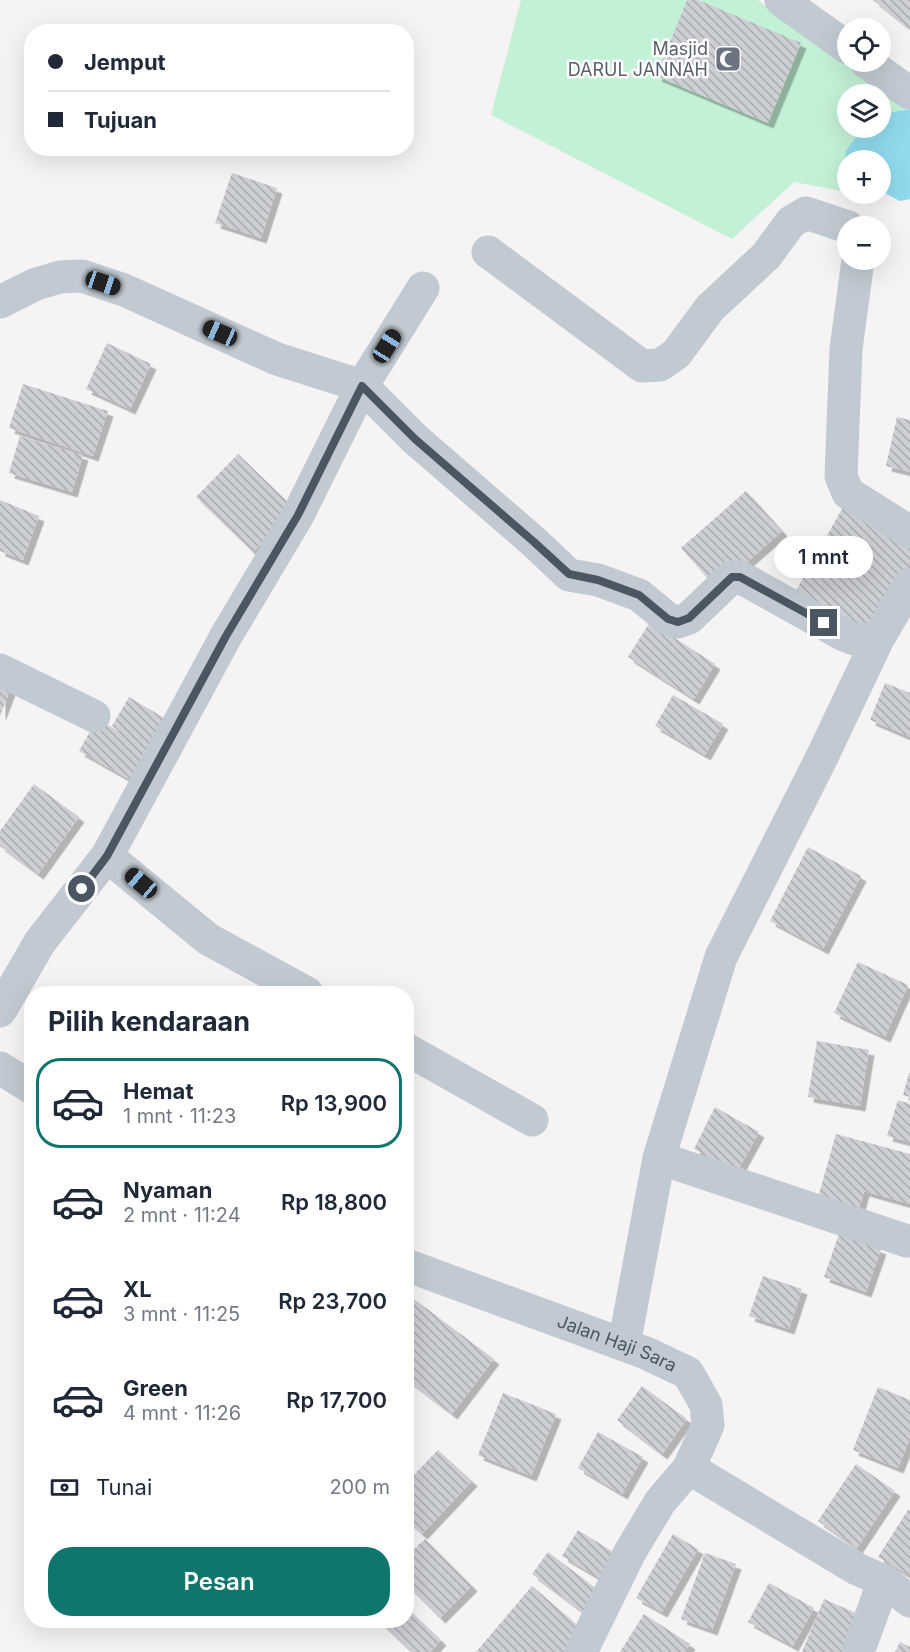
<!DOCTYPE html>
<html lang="id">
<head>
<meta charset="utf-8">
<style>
	:root { --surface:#fff; --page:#f2f2f3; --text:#1f2937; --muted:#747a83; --line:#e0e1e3; --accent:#0f766e }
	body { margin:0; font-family:Inter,sans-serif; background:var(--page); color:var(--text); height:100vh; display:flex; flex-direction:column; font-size:22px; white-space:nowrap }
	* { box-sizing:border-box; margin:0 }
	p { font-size:20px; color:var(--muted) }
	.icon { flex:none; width:33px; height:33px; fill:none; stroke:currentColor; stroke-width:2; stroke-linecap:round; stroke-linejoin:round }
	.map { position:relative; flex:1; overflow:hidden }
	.side { position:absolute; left:24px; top:986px; width:390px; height:642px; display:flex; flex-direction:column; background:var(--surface); border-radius:24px; box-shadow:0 6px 24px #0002 }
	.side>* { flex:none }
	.banner { position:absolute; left:24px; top:24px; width:390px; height:132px; border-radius:24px; box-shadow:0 6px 24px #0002; display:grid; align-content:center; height:132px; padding:0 24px; background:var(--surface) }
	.fabs { position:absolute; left:837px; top:18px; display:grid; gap:12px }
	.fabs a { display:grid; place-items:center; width:54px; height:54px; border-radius:50%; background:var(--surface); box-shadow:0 6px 24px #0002; font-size:30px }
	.end { position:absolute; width:27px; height:27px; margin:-14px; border:8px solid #4a5661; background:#fff; box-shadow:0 0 0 3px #fff }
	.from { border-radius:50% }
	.bubble { position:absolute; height:42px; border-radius:21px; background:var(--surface); box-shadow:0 6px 24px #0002; font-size:20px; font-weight:600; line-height:42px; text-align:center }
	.car { position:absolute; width:18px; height:36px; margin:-18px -9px; border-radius:8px; box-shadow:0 0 4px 2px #0007; background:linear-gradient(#222 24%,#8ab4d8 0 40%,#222 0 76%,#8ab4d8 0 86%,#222 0) }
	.banner b { display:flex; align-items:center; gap:21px; height:57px; font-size:22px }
	.banner b+b { border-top:2px solid var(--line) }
	.banner i { width:15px; height:15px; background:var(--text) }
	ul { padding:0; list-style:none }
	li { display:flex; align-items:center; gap:18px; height:90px; margin:0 12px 9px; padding:0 12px; border:3px solid transparent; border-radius:24px }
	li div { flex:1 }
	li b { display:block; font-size:22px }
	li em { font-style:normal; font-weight:600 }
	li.on { border-color:var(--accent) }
	li>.icon { width:54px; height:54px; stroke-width:1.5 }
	h2 { padding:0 24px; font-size:27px; line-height:72px }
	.pay { display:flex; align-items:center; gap:15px; height:66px; padding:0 24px; font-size:22px }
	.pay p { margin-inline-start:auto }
	.primary-button { display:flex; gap:12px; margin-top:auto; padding:12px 24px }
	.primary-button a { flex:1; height:69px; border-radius:24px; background:var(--accent); color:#fff; font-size:24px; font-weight:600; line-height:69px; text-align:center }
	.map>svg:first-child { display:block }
</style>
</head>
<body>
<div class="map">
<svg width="910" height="1652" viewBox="0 0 910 1652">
	<defs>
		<pattern id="building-back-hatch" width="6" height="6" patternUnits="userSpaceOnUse" patternTransform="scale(1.5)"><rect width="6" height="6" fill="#cdcfd5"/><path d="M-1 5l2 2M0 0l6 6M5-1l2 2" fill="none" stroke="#a8abb0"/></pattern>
		<filter id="shadow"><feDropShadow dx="5.5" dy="5.5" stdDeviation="0" flood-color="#0004"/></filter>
	</defs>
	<rect width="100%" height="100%" fill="#f5f3f3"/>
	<path fill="#c3f1d5" d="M 521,0 L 687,0 L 656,76 L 768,123 L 698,0 L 758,0 L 776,15 L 910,105 L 910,109 L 881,114 L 880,94 L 848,94 L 848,128 L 862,128 L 846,151 L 842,172 L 847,175 L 847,192 L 794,182 L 732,239 L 491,115 Z"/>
	<path fill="#90daee" d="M 910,109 L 910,199 L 900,201 L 881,191 L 880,160 L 848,160 L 847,175 L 842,172 L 846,151 L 862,128 L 880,128 L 881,114 Z"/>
	<g fill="url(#building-back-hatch)" filter="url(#shadow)">
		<path d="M 687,0 L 698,0 L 801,43 L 768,123 L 656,76 Z"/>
		<path d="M 873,0 L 910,0 L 910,29 Z"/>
		<path d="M 232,173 L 277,188 L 261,238 L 215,223 Z"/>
		<path d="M 107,343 L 151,364 L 130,409 L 86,389 Z"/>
		<path d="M 23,384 L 108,411 L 93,456 L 9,428 Z"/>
		<path d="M 897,417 L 910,420 L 910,472 L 886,466 Z"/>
		<path d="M 20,436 L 83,455 L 72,492 L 9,473 Z"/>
		<path d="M 238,454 L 295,509 L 253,552 L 196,497 Z"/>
		<path d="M 746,491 L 782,531 L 717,589 L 681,548 Z"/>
		<path d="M 0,500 L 39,516 L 23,560 L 0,551 Z"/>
		<path d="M 847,500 L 910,536 L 910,562 L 869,636 L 794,594 Z"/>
		<path d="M 650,622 L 715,664 L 694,699 L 628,657 Z"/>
		<path d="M 0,677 L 13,682 L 0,716 Z"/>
		<path d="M 885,683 L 910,693 L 910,737 L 870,720 Z"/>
		<path d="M 673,695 L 723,724 L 705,755 L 655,726 Z"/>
		<path d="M 129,697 L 166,719 L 136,783 L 79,751 L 97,719 L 122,733 L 112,726 Z"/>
		<path d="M 34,784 L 79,817 L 38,874 L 0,846 L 0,831 Z"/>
		<path d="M 808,847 L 861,876 L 823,949 L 770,921 Z"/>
		<path d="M 858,962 L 908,985 L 885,1037 L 834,1013 Z"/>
		<path d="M 817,1041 L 869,1050 L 860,1106 L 808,1097 Z"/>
		<path d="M 909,1073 L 910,1073 L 910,1097 L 903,1095 Z"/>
		<path d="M 898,1100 L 910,1104 L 910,1142 L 887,1136 Z"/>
		<path d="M 715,1107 L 759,1132 L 737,1172 L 694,1149 Z"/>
		<path d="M 836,1134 L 910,1154 L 910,1204 L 864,1191 L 858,1212 L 817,1201 Z"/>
		<path d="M 839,1234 L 881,1249 L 866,1292 L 824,1277 Z"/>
		<path d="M 763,1276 L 802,1289 L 789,1329 L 749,1316 Z"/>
		<path d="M 406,1293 L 494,1359 L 452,1414 L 406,1379 Z"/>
		<path d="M 642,1386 L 687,1419 L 662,1454 L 617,1420 Z"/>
		<path d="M 878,1387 L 910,1400 L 910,1438 L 898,1468 L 853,1450 Z"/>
		<path d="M 503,1393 L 556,1414 L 531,1476 L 478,1455 Z"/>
		<path d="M 598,1432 L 643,1457 L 622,1494 L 578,1468 Z"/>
		<path d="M 438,1450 L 472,1481 L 422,1534 L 406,1520 L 406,1483 Z"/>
		<path d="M 856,1464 L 895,1491 L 857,1548 L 818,1521 Z"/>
		<path d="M 908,1510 L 910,1511 L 910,1576 L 878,1557 Z"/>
		<path d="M 578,1530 L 623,1558 L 608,1583 L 562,1556 Z"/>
		<path d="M 673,1534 L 698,1549 L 662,1612 L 636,1598 Z"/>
		<path d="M 425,1539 L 472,1586 L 440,1618 L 406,1584 L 406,1557 Z"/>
		<path d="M 548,1552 L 601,1592 L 585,1614 L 532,1574 Z"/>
		<path d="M 705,1553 L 736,1564 L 712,1630 L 681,1619 Z"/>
		<path d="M 769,1583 L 814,1608 L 793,1646 L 748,1622 Z"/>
		<path d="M 532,1586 L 582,1629 L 563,1652 L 476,1652 Z"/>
		<path d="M 824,1599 L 867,1618 L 853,1652 L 802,1652 Z"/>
		<path d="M 406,1607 L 441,1640 L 430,1652 L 411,1652 L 378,1620 L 406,1620 Z"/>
		<path d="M 644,1614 L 690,1644 L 685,1652 L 620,1652 Z"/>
		<path d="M 900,1642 L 910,1647 L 910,1652 L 895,1652 Z"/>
	</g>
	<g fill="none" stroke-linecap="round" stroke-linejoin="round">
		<g stroke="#c1cad2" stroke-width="33">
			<path d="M 781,0 L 848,48"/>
			<path d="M 866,62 L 910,93"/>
			<path d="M 488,252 L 642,366 L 660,365 L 676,354 L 710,308 L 766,256 L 791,222 L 806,213 L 848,227"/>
			<path d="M 858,260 L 846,349 L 841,476 L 848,493 L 910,532"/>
			<path d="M 0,302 L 36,284 L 60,277 L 82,276 L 124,290 L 277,359 L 362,386 L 415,439 L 534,542 L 569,575 L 598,580 L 639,595 L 668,619 L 678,622 L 689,618 L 732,577 L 740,577 L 844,635 L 854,639 L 878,639 L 910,584"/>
			<path d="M 0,670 L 94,716"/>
			<path d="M 107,856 L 208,939 L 307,993"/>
			<path d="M 0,1011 L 40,942 L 107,856 L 226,636 L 298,515 L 362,386 L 423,288"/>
			<path d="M 406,1049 L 532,1120"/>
			<path d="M 0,1068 L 32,1088"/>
			<path d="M 659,1158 L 907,1241"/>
			<path id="s1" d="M 406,1265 L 646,1353 L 688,1373 L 706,1405 L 708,1425 L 689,1468 L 660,1502 L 630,1552 L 581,1652"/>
			<path d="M 624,1345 L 659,1158 L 721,957 L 821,759 L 878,639"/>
			<path d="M 689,1468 L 857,1569 L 884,1581 L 910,1601"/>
			<path d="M 858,1652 L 884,1581"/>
		</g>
	</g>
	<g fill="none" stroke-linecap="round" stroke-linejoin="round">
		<path stroke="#4a5661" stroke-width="8" d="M 82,889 L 107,856 L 226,636 L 298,515 L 362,386 L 415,439 L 534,542 L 569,574 L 598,580 L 639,595 L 668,619 L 678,622 L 689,618 L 732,577 L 740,577 L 824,623"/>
	</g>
	<defs>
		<symbol id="mosque-square" viewBox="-11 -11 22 22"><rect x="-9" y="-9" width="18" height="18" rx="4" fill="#6b7280" stroke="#fff"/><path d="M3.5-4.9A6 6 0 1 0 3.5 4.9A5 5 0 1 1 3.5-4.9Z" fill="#fff"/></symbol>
	</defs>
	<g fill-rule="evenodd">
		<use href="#mosque-square" x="713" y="44" width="30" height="30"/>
	</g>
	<g text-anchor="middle" stroke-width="5" stroke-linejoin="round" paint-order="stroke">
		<g font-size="18" fill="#5b616d" stroke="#fff" text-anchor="end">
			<text x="708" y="55">Masjid<tspan x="708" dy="21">DARUL JANNAH</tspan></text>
		</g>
		<g font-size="18" fill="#4a5661" stroke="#fff">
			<text dy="6" stroke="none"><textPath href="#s1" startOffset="225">Jalan Haji Sara</textPath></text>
		</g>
	</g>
</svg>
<div class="fabs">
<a><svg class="icon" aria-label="locate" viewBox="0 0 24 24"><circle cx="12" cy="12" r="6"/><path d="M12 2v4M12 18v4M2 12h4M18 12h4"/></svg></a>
<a><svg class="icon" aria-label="layers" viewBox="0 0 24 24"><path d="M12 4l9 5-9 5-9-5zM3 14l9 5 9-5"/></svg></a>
<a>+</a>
<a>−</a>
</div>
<i class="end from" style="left:82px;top:889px"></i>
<i class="end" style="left:824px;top:623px"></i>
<div class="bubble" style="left:774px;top:536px;width:99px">1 mnt</div>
<i class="car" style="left:103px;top:283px;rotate:109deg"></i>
<i class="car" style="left:220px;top:333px;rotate:294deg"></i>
<i class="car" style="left:387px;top:346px;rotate:32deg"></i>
<i class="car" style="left:141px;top:883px;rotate:310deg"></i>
<div class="banner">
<b><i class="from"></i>Jemput</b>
<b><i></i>Tujuan</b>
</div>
<section class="side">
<h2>Pilih kendaraan</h2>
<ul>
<li class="on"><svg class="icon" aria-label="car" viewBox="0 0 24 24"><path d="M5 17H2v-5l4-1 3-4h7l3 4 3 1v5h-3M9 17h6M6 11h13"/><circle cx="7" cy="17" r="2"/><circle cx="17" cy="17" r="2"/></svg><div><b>Hemat</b><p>1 mnt · 11:23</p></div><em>Rp 13,900</em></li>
<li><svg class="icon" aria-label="car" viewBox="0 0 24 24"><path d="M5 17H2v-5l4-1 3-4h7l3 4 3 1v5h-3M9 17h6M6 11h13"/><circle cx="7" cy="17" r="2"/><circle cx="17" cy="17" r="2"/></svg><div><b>Nyaman</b><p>2 mnt · 11:24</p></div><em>Rp 18,800</em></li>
<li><svg class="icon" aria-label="car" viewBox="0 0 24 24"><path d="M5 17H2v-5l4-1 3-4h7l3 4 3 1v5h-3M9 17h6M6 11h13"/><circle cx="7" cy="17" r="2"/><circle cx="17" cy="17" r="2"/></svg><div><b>XL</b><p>3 mnt · 11:25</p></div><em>Rp 23,700</em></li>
<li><svg class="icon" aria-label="car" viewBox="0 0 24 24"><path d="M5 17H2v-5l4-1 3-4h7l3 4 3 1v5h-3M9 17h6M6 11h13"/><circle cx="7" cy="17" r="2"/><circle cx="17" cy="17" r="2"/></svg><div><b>Green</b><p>4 mnt · 11:26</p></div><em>Rp 17,700</em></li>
</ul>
<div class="pay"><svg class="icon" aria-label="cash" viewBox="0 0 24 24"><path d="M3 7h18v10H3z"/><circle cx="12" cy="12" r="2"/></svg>Tunai<p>200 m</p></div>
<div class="primary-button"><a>Pesan</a></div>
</section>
</div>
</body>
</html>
